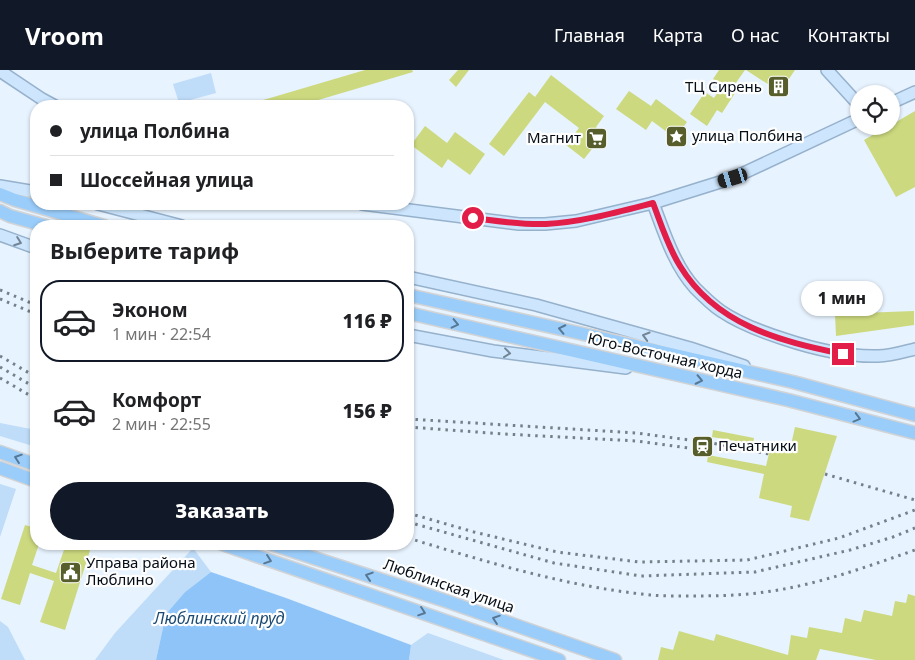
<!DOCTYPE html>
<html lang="ru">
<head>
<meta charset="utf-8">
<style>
	:root { --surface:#fff; --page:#f6f6f6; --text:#202124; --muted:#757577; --line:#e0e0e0; --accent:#111827 }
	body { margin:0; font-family:"Noto Sans",sans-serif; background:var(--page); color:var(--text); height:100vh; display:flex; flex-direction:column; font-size:19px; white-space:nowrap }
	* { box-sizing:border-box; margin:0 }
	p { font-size:16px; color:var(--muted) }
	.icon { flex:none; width:28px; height:28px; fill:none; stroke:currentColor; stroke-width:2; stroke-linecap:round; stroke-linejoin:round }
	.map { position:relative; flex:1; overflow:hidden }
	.details { position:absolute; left:30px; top:150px; width:384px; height:330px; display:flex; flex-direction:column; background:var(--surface); border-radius:20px; box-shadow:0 1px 4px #0004 }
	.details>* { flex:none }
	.hud { position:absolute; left:30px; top:30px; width:384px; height:110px; border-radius:20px; box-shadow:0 1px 4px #0004; display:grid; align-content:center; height:110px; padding:0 20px; background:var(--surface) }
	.controls { position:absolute; left:850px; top:15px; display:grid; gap:10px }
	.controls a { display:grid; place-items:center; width:50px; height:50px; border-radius:50%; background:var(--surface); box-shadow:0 1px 4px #0004; font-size:25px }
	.end { position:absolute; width:22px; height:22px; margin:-11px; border:6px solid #e11d48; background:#fff; box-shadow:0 0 0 2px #fff }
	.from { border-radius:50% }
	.bubble { position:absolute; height:35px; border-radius:18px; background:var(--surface); box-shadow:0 1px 4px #0004; font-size:16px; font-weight:800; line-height:35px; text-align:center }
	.car { position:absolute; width:15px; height:30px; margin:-15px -8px; border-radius:6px; box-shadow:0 0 4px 1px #0007; background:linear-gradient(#222 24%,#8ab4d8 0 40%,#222 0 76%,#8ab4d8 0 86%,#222 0) }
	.hud b { display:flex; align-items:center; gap:18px; height:48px; font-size:19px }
	.hud b+b { border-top:1px solid var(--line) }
	.hud i { width:12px; height:12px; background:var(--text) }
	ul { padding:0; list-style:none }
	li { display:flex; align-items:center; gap:15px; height:82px; margin:0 10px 8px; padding:0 10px; border:2px solid transparent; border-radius:20px }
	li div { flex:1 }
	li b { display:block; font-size:19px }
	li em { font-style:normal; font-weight:800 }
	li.selected { border-color:var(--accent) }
	li>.icon { width:45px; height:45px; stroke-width:1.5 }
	h2 { padding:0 20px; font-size:22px; line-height:60px }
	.cta { display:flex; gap:10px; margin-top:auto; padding:10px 20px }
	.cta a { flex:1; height:58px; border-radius:30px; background:var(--accent); color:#fff; font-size:20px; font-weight:800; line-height:58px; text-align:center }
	header { display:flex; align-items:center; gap:30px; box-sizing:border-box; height:70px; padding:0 25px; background:var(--accent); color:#fff }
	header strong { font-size:24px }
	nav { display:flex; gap:28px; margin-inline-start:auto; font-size:18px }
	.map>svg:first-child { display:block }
</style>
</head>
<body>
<header>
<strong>Vroom</strong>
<nav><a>Главная</a><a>Карта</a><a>О нас</a><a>Контакты</a></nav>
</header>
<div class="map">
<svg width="915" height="590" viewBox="0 0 915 590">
	<rect width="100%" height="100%" fill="#e7f3fe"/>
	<g fill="#bfdcf9">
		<path d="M 211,3 L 216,23 L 179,33 L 173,14 Z"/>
		<path d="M 0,353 L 36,360 L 36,377 L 0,366 Z"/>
		<path d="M 0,414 L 16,419 L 0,467 Z"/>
		<path d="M 193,478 L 211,502 L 185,522 L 166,544 L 156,590 L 95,590 L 115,563 Z"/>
		<path d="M 0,551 L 8,557 L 25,590 L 0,590 Z"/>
		<path d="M 428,563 L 504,590 L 409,590 L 411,575 Z"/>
	</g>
	<path fill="#8ec4f8" d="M 211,502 L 286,528 L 411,575 L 409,590 L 156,590 L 166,544 L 185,522 Z"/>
	<g fill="#ccd97e">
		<path d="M 365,0 L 412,0 L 413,2 L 298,36 L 250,36 L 250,34 Z"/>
		<path d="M 458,0 L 469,0 L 456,17 L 449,10 Z"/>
		<path d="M 719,0 L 745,0 L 733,17 L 737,20 L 722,43 L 717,40 L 707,56 L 690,44 L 705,22 L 714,28 L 722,16 L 713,9 Z"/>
		<path d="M 746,0 L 795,0 L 780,22 Z"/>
		<path d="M 551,5 L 604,46 L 596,57 L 604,64 L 584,89 L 566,75 L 579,58 L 545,32 L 504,86 L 489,74 L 529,22 L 535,27 Z"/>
		<path d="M 629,21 L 651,36 L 656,29 L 687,52 L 675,68 L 652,51 L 646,60 L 616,39 Z"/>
		<path d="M 915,41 L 915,117 L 896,127 L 864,70 L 888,56 L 891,56 L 891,55 Z"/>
		<path d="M 425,56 L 447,73 L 455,62 L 485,84 L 470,105 L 448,89 L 442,98 L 411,75 Z"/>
		<path d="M 914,241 L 914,255 L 836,266 L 835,244 Z"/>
		<path d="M 795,357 L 837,366 L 809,451 L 790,447 L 792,436 L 759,428 L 764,404 L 707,392 L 708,385 L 766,396 L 772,371 L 791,375 Z"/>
		<path d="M 713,360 L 754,368 L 753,374 L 712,367 Z"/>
		<path d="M 25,455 L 36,458 L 36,474 L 39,474 L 32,495 L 56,503 L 66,474 L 92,474 L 65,560 L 40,552 L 54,511 L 30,503 L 20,535 L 1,529 Z"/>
		<path d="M 908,524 L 915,526 L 915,590 L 876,590 L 820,579 L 816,590 L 658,590 L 661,577 L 673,580 L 679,561 L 714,571 L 716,564 L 788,585 L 791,565 L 807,568 L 809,557 L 842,563 L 845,548 L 861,552 L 864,540 L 892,546 L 895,531 L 906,533 Z"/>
	</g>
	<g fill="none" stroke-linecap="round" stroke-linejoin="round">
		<defs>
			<g id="secondary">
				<path d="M 827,0 L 859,35"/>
				<path d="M 0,1 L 42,29 L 55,36"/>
				<path d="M 891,33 L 915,22"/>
				<path d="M 0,116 L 36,122"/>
				<path d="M 653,133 C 664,162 674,195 695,218 C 703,226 712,235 721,241 C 740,254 762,262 784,269 C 814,279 845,287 878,286 C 890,286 903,282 915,279"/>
				<path d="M 98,134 L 182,156"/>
				<path d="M 362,134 L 519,154 L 545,154 L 576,151 L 653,133 L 733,108 L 859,49"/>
				<path d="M 0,165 L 36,178"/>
				<path d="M 408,207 L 536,235 L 690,278 L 744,296"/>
				<path d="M 408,265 L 493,281 L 626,298"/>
			</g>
			<g id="primary">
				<path d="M 0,124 L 15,130 L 104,156"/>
				<path d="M 0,141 L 10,146 L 46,156"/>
				<path d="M 408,225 L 579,263 L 793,312 L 915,345"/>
				<path d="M 408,243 L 788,330 L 915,363"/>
				<path d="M 0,382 L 36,395"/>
				<path d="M 0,398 L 36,411"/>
				<path d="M 222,474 L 559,590"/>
				<path d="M 271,474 L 446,531 L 615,590"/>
			</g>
		</defs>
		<use href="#secondary" stroke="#96b1cc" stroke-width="14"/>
		<use href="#primary" stroke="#d2d3d5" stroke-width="15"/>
		<use href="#secondary" stroke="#cde6fd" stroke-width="11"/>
		<use href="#primary" stroke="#9bcdfa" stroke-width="12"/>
		<g stroke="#75808a" stroke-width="3" stroke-dasharray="2.5 5" stroke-linecap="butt">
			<path d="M 0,220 L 36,235"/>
			<path d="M 0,229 L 36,244"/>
			<path d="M 0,286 L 36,307"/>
			<path d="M 0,297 L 36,318"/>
			<path d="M 0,308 L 36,329"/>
			<path d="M 408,349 L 637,363 L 712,373 L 769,384"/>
			<path d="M 408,357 L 504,364 L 637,371 L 689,378"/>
			<path d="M 825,404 L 915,430"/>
			<path d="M 408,443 L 474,462 L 557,482 L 639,492 L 747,490 L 839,468 L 915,440"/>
			<path d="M 408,452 L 554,493 L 641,506 L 755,502 L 850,480 L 893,467 L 915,458"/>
			<path d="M 408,468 C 487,492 568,517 651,525 C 661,526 672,526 682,526 C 710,526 738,526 765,522 C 817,515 866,497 915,480"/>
		</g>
	</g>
	<defs><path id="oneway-chevron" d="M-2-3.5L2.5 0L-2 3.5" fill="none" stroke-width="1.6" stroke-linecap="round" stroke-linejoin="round" transform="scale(1.25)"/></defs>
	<g stroke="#738495">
		<use href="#oneway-chevron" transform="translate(18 172) rotate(20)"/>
		<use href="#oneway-chevron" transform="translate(646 266) rotate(-164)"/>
		<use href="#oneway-chevron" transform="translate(507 283) rotate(7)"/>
	</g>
	<g stroke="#577793">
		<use href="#oneway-chevron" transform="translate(455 254) rotate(13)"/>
		<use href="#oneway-chevron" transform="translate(562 259) rotate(-168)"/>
		<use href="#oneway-chevron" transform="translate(699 310) rotate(12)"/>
		<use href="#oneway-chevron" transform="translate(857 348) rotate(15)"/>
		<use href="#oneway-chevron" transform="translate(18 388) rotate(-161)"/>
		<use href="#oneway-chevron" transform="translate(268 490) rotate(19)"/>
		<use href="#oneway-chevron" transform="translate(369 506) rotate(-162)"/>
		<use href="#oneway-chevron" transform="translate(422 542) rotate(19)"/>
		<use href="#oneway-chevron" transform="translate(496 549) rotate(-161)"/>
	</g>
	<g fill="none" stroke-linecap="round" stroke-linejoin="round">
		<path stroke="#e11d48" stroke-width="6" d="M 473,148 C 497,151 521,155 546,154 C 582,152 618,142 653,133 C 661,154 668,177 680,196 C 716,255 779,271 843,284"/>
	</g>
	<defs>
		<symbol id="building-square" viewBox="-11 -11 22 22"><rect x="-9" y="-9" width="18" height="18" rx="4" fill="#575e2c" stroke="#fefefe"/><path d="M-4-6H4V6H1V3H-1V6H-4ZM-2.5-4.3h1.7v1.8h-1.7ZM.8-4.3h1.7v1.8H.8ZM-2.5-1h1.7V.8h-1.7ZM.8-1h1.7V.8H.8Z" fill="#fff"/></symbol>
		<symbol id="sight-square" viewBox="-11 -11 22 22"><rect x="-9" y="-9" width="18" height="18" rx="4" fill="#575e2c" stroke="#fefefe"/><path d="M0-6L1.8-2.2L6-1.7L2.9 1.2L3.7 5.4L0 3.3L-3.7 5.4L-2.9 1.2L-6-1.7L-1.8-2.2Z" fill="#fff"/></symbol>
		<symbol id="supermarket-square" viewBox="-11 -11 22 22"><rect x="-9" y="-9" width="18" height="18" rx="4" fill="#575e2c" stroke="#fefefe"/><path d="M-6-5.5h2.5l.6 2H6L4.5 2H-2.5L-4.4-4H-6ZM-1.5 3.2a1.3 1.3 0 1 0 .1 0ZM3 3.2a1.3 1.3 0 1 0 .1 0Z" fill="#fff"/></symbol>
		<symbol id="station-square" viewBox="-11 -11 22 22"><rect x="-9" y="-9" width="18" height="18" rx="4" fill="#575e2c" stroke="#fefefe"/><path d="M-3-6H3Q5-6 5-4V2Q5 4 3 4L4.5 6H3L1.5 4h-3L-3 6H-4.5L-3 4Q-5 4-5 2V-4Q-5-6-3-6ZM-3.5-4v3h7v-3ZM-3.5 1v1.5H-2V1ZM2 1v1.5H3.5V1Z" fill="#fff"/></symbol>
		<symbol id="civic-square" viewBox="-11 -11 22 22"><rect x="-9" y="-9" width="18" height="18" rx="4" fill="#575e2c" stroke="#fefefe"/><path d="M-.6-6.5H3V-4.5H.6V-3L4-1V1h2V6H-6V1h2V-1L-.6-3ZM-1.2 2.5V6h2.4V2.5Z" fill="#fff"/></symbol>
	</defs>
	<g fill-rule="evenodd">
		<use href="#building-square" x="766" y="4" width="25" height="25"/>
		<use href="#sight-square" x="664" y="54" width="25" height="25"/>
		<use href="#supermarket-square" x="584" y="56" width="25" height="25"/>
		<use href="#station-square" x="690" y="364" width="25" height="25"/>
		<use href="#civic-square" x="58" y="490" width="25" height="25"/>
	</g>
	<g text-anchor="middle" stroke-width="4.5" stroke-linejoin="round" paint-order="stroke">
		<g font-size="15" fill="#040d16" stroke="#fefefe" text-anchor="start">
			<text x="762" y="22" text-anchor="end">ТЦ Сирень</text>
			<text x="692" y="71">улица Полбина</text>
			<text x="581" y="73" text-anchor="end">Магнит</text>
			<text x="718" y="381">Печатники</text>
			<text x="86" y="498">Управа района<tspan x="86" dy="17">Люблино</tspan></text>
		</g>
		<g font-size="15" fill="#040d16" stroke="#fefefe">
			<text transform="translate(665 286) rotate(13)" y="5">Юго-Восточная хорда</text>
			<text transform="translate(449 516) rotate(19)" y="5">Люблинская улица</text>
		</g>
		<g font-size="16" font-style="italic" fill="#1a4a74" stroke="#fefefe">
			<text x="219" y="554">Люблинский пруд</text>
		</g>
	</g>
</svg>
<div class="controls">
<a><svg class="icon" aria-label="locate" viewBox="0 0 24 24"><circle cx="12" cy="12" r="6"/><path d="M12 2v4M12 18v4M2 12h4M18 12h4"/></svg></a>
</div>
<i class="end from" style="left:473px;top:148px"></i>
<i class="end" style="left:843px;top:284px"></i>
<div class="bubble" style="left:801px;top:211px;width:82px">1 мин</div>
<i class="car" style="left:733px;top:108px;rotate:253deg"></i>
<div class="hud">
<b><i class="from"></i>улица Полбина</b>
<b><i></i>Шоссейная улица</b>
</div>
<section class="details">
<h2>Выберите тариф</h2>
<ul>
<li class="selected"><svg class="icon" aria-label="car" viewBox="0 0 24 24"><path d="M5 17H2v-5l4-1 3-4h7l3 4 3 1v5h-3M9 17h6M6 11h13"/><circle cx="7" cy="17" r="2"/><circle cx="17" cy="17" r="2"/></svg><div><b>Эконом</b><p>1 мин · 22:54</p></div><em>116 ₽</em></li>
<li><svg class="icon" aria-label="car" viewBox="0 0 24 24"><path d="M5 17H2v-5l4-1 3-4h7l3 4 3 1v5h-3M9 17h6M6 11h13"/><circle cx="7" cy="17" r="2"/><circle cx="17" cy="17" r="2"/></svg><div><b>Комфорт</b><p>2 мин · 22:55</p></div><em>156 ₽</em></li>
</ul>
<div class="cta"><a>Заказать</a></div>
</section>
</div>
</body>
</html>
